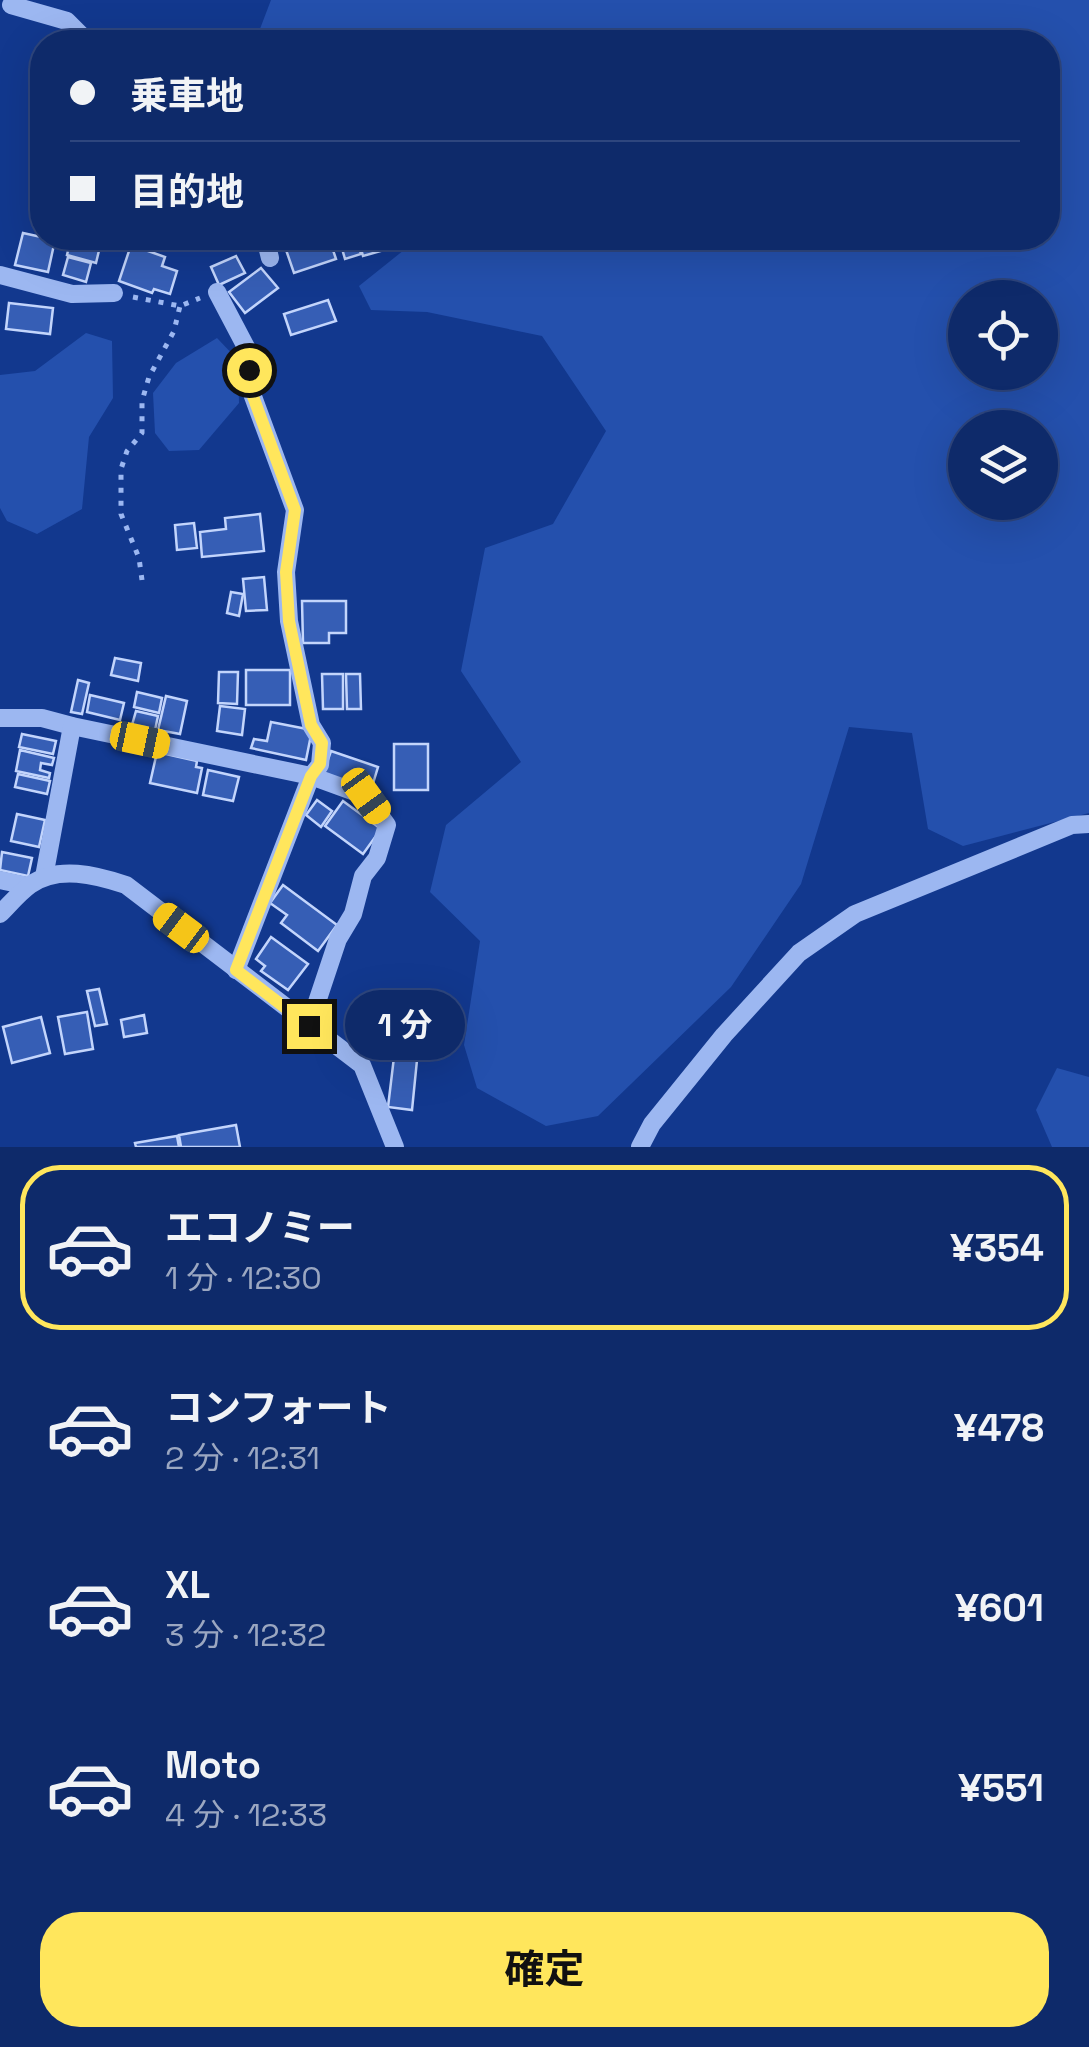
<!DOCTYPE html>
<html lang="ja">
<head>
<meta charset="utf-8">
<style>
	:root { --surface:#0e2a6a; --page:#173270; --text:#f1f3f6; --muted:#9ba7c1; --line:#2e467e; --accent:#ffe65c }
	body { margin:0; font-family:"Space Grotesk","Noto Sans JP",sans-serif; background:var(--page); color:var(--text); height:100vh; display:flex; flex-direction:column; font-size:38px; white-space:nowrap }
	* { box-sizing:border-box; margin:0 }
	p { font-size:32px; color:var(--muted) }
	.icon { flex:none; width:55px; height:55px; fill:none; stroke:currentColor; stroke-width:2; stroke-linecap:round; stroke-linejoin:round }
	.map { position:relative; height:1147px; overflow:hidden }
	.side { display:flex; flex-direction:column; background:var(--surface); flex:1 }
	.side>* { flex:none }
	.guide { position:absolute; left:30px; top:30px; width:1030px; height:220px; border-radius:40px; box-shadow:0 10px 40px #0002,0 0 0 2px var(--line); display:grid; align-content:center; height:220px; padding:0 40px; background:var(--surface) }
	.buttons { position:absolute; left:948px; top:280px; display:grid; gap:20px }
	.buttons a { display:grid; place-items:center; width:110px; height:110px; border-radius:50%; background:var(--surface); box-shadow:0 10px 40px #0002,0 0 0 2px var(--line); font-size:50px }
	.end { position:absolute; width:45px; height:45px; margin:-22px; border:12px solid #ffe65c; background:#111; box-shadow:0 0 0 5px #111 }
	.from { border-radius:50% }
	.bubble { position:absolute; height:70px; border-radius:35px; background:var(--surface); box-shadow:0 10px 40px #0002,0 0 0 2px var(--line); font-size:32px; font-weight:700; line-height:70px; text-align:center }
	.car { position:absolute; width:30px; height:60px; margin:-30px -15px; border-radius:12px; box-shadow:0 0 8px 2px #0007; background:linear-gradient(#f5c518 24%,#345 0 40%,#f5c518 0 76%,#345 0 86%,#f5c518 0) }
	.guide b { display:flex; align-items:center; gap:35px; height:95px; font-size:38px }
	.guide b+b { border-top:2px solid var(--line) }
	.guide i { width:25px; height:25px; background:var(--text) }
	ul { padding:18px 0 0; list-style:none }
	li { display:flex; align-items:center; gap:30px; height:165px; margin:0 20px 15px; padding:0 20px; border:5px solid transparent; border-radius:40px }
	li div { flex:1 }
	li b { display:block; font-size:38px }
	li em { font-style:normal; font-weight:700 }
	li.selected { border-color:var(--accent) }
	li>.icon { width:90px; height:90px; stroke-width:1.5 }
	.action { display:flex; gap:20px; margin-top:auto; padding:20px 40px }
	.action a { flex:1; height:115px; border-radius:40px; background:var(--accent); color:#111; font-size:40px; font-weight:700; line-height:115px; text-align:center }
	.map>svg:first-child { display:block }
</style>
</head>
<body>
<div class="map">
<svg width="1089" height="1147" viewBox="0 0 1089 1147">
	<rect width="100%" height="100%" fill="#12388e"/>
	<g fill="#2450ad" fill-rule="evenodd">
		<path d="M 271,0 L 1089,0 L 1089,813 L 963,846 L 928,829 L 912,733 L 849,727 L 801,884 L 731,987 L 598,1116 L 546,1126 L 477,1088 L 464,1045 L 480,941 L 430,892 L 446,825 L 521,762 L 461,671 L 485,548 L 553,524 L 606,431 L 542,336 L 427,312 L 371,310 L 359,286 L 419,238 L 1048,238 L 1048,42 L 255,42 ZM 965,298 L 1040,298 L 1040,372 L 965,372 ZM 965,428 L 1040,428 L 1040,502 L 965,502 Z"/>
		<path d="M 86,333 L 112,341 L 113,398 L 89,437 L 82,509 L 37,534 L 7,521 L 0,508 L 0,375 L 35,371 Z"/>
		<path d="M 217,338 L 238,360 L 239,403 L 199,450 L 169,451 L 155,433 L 153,393 L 176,363 Z"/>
		<path d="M 1057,1068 L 1089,1077 L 1089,1147 L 1052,1147 L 1036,1110 Z"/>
	</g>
	<g fill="#365eb5" stroke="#c3d5fc" stroke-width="2.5">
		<path d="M 23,233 L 55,240 L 48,272 L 15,265 Z"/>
		<path d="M 71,238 L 102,238 L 96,263 L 67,255 Z"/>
		<path d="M 305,238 L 329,238 L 336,259 L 294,273 L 284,244 Z"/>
		<path d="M 339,238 L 356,238 L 361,254 L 345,259 Z"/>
		<path d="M 358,238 L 385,238 L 388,249 L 363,256 Z"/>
		<path d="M 131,245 L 165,257 L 162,266 L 177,271 L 170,294 L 154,289 L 152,293 L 119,281 Z"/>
		<path d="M 236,256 L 245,273 L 219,285 L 211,267 Z"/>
		<path d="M 68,257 L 91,263 L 86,282 L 63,275 Z"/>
		<path d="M 261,268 L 278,288 L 245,313 L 229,292 Z"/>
		<path d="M 328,300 L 336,321 L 291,335 L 284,314 Z"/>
		<path d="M 9,303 L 53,308 L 50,334 L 6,329 Z"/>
		<path d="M 260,514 L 264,551 L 202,557 L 200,532 L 226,529 L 225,518 Z"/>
		<path d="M 194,523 L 197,548 L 177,550 L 175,525 Z"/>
		<path d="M 264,577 L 267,610 L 246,611 L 243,579 Z"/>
		<path d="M 231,592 L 243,594 L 239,616 L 227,613 Z"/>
		<path d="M 302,601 L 346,601 L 346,633 L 329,633 L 329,643 L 303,643 Z"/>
		<path d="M 115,658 L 141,663 L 138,681 L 111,675 Z"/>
		<rect x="246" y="670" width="44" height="35"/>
		<path d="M 219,672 L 238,672 L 237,704 L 218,703 Z"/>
		<path d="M 322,674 L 343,674 L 343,709 L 323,709 Z"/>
		<path d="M 346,674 L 360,674 L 361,709 L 347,709 Z"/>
		<path d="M 78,680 L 89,683 L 82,714 L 71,712 Z"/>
		<path d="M 137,692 L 162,698 L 159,713 L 134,707 Z"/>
		<path d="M 90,695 L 124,703 L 120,720 L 87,712 Z"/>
		<path d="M 166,696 L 187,701 L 180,734 L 158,730 Z"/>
		<path d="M 220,706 L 245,709 L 242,735 L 217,731 Z"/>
		<path d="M 136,711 L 158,716 L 155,730 L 132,725 Z"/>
		<path d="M 271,722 L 312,730 L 306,760 L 251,748 L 254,739 L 267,741 Z"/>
		<path d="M 22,734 L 56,741 L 53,754 L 19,747 Z"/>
		<rect x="394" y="744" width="34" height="46"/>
		<path d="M 20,750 L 54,758 L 52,765 L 41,763 L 40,770 L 50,773 L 49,778 L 16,771 Z"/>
		<path d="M 331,751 L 378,767 L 371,790 L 323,774 Z"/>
		<path d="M 157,752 L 197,761 L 196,767 L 202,768 L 197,793 L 150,783 Z"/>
		<path d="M 208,770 L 239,777 L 233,801 L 203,795 Z"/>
		<path d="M 18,774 L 50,781 L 47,794 L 15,787 Z"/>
		<path d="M 317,800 L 332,811 L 321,827 L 306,815 Z"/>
		<path d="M 343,801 L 381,829 L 363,854 L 325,826 Z"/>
		<path d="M 17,814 L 45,820 L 39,847 L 11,841 Z"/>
		<path d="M 2,852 L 32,858 L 28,876 L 0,870 Z"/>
		<path d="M 283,885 L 337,925 L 318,951 L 281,923 L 287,915 L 270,903 Z"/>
		<path d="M 271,937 L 308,964 L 288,990 L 261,971 L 265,966 L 256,959 Z"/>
		<path d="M 99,989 L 107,1024 L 95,1026 L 87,991 Z"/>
		<path d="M 430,991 L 447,998 L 438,1021 L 420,1014 Z"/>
		<path d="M 87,1012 L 93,1049 L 65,1054 L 58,1017 Z"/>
		<path d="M 144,1015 L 147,1033 L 124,1037 L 121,1020 Z"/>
		<path d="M 41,1017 L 50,1053 L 12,1063 L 3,1027 Z"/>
		<path d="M 394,1057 L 417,1060 L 412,1110 L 388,1107 Z"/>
		<path d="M 236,1125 L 240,1147 L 181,1147 L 179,1135 Z"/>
		<path d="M 177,1136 L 179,1147 L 136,1147 L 135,1143 Z"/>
	</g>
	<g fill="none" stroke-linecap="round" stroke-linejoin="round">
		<g stroke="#9cb7f1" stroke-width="5" stroke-dasharray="5 8" stroke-linecap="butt">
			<path d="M 133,297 L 180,306 L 200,298"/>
			<path d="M 142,580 L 139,558 L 121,514 L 121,469 L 127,451 L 142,433 L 142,401 L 149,377 L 174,331 L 180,306"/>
		</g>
		<g stroke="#9cb7f1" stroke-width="18">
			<path d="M 11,5 L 67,21 L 88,42"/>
			<path d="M 265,238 L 270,258"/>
			<path d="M 0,275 L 72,294 L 114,293"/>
			<path d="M 217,292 L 247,349 L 251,391 L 295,510 L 286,572 L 289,621 L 311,725 L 322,743 L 320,765 L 311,776 L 236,970"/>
			<path d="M 0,718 L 42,718 L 72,726 L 311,776 L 366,796 L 387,825 L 377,858 L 363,876 L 353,914 L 338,939 L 309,1026"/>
			<path d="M 44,877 L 72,726"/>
			<path d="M 0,880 L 28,886"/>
			<path d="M 0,914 C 10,904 19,893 30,885 C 58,865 96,875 126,885 L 362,1065 L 395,1147"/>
			<path d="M 640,1147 L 652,1124 L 724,1035 L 799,953 L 855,914 L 1072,825 L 1089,824"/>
		</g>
	</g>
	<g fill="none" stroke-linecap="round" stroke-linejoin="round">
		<path stroke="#ffe65c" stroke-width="12" d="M 249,370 L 251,391 L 295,510 L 286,572 L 289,621 L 311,725 L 322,743 L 320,764 L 311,776 L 236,970 L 309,1026"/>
	</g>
</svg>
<div class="buttons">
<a><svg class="icon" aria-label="locate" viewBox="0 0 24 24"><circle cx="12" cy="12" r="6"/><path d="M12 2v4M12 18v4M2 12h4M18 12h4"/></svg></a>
<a><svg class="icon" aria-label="layers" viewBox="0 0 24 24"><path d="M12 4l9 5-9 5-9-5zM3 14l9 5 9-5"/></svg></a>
</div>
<i class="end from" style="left:249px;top:370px"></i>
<i class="end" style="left:309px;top:1026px"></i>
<div class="bubble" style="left:345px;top:990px;width:120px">1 分</div>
<i class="car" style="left:140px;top:740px;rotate:102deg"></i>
<i class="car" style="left:366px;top:796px;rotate:144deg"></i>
<i class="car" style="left:181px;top:928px;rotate:307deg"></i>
<div class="guide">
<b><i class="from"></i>乗車地</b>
<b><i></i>目的地</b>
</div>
</div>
<section class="side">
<ul>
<li class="selected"><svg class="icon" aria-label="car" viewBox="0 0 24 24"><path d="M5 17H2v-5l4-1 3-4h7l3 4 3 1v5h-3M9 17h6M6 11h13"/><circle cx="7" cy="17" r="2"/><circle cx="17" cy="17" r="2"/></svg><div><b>エコノミー</b><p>1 分 · 12:30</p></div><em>¥354</em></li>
<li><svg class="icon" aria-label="car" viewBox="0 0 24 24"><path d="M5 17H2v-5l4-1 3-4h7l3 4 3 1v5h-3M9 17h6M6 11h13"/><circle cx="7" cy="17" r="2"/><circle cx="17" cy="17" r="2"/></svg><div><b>コンフォート</b><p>2 分 · 12:31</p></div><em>¥478</em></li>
<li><svg class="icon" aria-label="car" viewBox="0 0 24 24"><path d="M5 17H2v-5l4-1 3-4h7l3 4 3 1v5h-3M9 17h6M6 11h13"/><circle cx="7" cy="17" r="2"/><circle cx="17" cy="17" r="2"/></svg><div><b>XL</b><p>3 分 · 12:32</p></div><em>¥601</em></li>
<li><svg class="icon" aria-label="car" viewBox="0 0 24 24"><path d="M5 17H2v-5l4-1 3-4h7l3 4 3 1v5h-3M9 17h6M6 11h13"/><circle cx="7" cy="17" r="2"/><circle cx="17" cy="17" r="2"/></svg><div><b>Moto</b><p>4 分 · 12:33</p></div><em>¥551</em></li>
</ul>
<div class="action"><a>確定</a></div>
</section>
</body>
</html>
